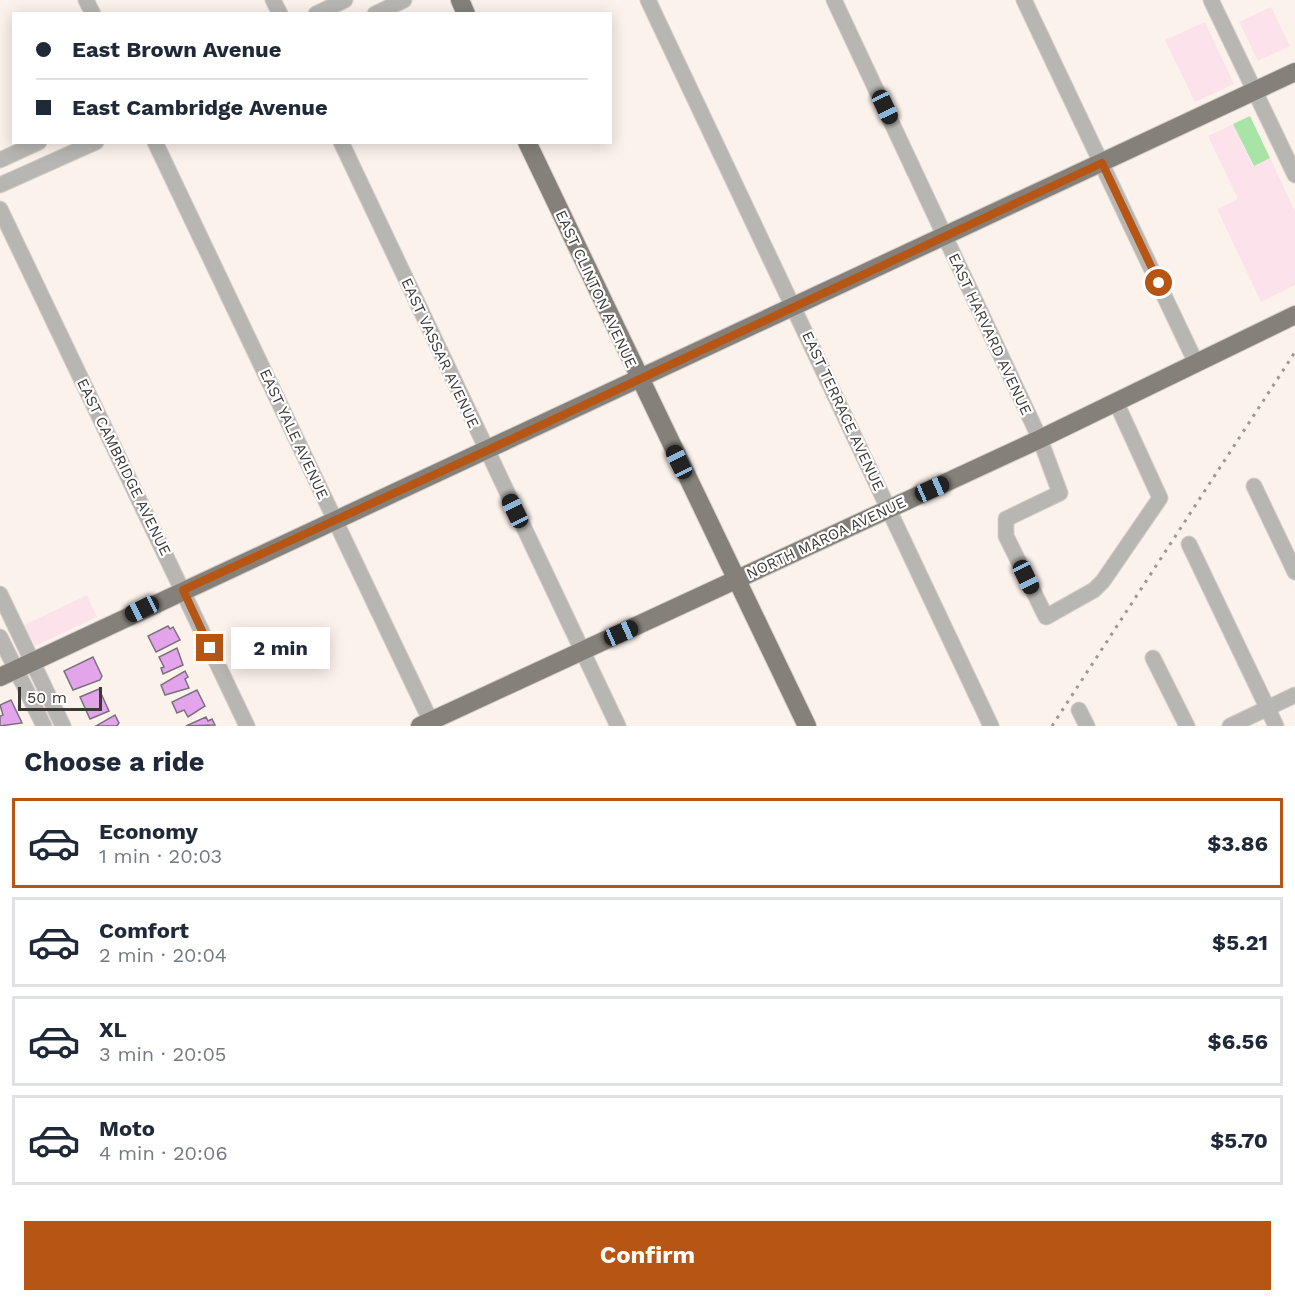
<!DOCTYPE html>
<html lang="en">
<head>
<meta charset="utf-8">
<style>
	:root { --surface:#fff; --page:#f2f2f3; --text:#1f2937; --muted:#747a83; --line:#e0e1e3; --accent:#b65514 }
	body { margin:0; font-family:"Work Sans",sans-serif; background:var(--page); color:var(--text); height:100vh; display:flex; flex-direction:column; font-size:22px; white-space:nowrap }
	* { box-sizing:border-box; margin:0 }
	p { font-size:20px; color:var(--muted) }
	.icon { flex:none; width:33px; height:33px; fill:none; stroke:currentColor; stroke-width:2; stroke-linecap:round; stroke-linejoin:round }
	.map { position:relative; height:726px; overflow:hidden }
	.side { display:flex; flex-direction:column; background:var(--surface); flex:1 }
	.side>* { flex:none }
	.banner { position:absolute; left:12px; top:12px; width:600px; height:132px; border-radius:0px; box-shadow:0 3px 15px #0003; display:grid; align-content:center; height:132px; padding:0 24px; background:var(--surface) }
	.scale { position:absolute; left:18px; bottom:15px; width:84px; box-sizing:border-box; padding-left:6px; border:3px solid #3b3835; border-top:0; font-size:16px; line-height:21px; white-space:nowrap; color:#3b3835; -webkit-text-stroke:4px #fff; paint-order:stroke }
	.end { position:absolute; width:27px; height:27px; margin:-14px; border:8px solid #b65514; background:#fff; box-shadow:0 0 0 3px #fff }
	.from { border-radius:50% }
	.bubble { position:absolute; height:42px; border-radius:0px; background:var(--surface); box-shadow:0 3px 15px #0003; font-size:20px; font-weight:700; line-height:42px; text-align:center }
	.car { position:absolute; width:18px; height:36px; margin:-18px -9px; border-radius:8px; box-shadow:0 0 4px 2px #0007; background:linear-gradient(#222 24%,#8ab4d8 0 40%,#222 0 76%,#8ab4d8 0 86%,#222 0) }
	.banner b { display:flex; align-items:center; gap:21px; height:57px; font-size:22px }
	.banner b+b { border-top:2px solid var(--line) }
	.banner i { width:15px; height:15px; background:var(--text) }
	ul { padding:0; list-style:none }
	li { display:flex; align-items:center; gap:18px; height:90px; margin:0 12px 9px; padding:0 12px; border:3px solid var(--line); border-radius:0px }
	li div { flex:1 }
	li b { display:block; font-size:22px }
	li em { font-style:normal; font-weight:700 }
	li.selected { border-color:var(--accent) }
	li>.icon { width:54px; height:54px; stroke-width:1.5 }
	h2 { padding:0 24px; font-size:27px; line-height:72px }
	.cta { display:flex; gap:12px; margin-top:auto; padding:12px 24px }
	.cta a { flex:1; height:69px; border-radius:0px; background:var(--accent); color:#fff; font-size:24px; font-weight:700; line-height:69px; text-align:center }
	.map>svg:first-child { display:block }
</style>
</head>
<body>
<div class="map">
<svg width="1295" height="726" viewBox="0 0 1295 726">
	<rect width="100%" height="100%" fill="#fcf2ec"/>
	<g fill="#fce3eb">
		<path d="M 1271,7 L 1290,46 L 1258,61 L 1239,22 Z"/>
		<path d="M 1205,22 L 1234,84 L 1195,102 L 1165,40 Z"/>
		<path d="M 1233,124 L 1253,166 L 1270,158 L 1295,211 L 1295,285 L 1261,302 L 1217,209 L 1238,199 L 1208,136 Z"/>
		<path d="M 87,595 L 97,617 L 35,646 L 24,625 Z"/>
	</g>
	<path fill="#a9e4a7" d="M 1250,116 L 1270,158 L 1254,166 L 1233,124 Z"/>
	<g fill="#e4a4ec" stroke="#787279" stroke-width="1.5">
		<path d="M 168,626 L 170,629 L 173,627 L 180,640 L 156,652 L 148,636 Z"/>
		<path d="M 177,648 L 183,665 L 163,674 L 161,668 L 164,667 L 159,657 Z"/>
		<path d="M 93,657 L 102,676 L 100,680 L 73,690 L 64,671 Z"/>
		<path d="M 185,671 L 188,677 L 185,679 L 189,688 L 165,695 L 161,685 Z"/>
		<path d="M 99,689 L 109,711 L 90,719 L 80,697 Z"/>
		<path d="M 197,690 L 205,706 L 188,717 L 184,710 L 177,713 L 172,702 Z"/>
		<path d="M 11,700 L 22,723 L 0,726 L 0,716 L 3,715 L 0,705 Z"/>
		<path d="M 115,715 L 119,723 L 117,726 L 96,726 Z"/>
		<path d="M 206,717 L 208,721 L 212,719 L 215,725 L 186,726 Z"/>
	</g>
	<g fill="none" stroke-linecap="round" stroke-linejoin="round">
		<defs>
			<g id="minor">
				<path d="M 86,0 L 93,14"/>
				<path d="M 273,0 L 280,14"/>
				<path d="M 648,0 L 991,726"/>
				<path d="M 834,0 L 1040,439 L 1060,493 L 1006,519 L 1006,536 L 1046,617 L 1094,590 L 1103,581 L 1160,498 L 1116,402"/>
				<path d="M 1024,0 L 1196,363"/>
				<path d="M 1211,0 L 1295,175"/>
				<path d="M 316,14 L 345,0"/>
				<path d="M 375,14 L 404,0"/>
				<path d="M 155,142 L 433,726"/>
				<path d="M 341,142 L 618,726"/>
				<path d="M 0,160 L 39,142"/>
				<path d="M 0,185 L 96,142"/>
				<path d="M 0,209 L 247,726"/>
				<path d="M 1254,486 L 1295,572"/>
				<path d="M 1189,544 L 1276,726"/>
				<path d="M 0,594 L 63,726"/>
				<path d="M 0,637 L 44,726"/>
				<path d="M 1153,658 L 1187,726"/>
				<path d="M 1079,710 L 1087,726"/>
				<path d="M 1230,726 L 1295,695"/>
			</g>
			<g id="major">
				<path d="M 460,0 L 466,14"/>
				<path d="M 527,142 L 807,726"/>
				<path d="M 0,677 L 1295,72"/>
				<path d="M 420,726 L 1040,439 L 1295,315"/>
			</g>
		</defs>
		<use href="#minor" stroke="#d5cdc7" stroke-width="17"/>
		<use href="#major" stroke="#d5cdc7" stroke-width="20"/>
		<use href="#minor" stroke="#b8b6b2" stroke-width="15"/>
		<use href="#major" stroke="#85817a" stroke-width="18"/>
		<path stroke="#9d9692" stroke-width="3" stroke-dasharray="3 6" stroke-linecap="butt" d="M 1052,726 L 1295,352"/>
	</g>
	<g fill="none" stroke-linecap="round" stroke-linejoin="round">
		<path stroke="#b65514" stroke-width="8" d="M 210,648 L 183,590 L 486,451 L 1102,163 L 1159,283"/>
	</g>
	<g text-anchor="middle" stroke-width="4.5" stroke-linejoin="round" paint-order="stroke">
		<g font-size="15" fill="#3b3835" stroke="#fff">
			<text transform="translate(596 289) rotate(65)" y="5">EAST CLINTON AVENUE</text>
			<text transform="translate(990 334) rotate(65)" y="5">EAST HARVARD AVENUE</text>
			<text transform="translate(440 353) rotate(65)" y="5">EAST VASSAR AVENUE</text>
			<text transform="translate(843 411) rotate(65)" y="5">EAST TERRACE AVENUE</text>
			<text transform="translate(294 434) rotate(65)" y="5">EAST YALE AVENUE</text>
			<text transform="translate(124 467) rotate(64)" y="5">EAST CAMBRIDGE AVENUE</text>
			<text transform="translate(826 538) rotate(-25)" y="5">NORTH MAROA AVENUE</text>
		</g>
	</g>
</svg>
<div class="scale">50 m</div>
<i class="end from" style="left:1159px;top:283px"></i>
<i class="end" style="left:210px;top:648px"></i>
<div class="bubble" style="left:231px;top:627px;width:99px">2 min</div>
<i class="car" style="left:885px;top:107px;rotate:155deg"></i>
<i class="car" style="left:679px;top:462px;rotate:334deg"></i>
<i class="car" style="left:932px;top:489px;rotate:66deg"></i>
<i class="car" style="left:515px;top:511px;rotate:334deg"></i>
<i class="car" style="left:1026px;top:577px;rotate:154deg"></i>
<i class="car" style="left:142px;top:609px;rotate:244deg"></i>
<i class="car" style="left:621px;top:633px;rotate:66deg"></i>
<div class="banner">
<b><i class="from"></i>East Brown Avenue</b>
<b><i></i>East Cambridge Avenue</b>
</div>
</div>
<section class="side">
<h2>Choose a ride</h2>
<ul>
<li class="selected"><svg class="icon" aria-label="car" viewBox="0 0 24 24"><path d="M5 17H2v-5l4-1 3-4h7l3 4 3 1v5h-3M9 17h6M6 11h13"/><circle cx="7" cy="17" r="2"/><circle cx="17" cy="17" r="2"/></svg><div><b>Economy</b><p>1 min · 20:03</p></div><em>$3.86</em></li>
<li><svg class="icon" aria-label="car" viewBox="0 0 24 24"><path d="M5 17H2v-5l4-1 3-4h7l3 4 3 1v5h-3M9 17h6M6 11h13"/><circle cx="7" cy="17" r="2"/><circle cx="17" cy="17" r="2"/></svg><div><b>Comfort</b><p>2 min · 20:04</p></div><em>$5.21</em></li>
<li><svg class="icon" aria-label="car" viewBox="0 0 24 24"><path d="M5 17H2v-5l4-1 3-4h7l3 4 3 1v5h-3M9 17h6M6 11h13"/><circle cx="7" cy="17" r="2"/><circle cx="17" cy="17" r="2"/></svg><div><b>XL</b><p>3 min · 20:05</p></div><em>$6.56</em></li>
<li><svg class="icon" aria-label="car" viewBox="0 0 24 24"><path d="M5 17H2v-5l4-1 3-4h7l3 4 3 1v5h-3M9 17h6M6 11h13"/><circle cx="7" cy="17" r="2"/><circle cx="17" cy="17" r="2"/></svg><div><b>Moto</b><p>4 min · 20:06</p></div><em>$5.70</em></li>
</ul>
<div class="cta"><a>Confirm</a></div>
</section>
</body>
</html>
